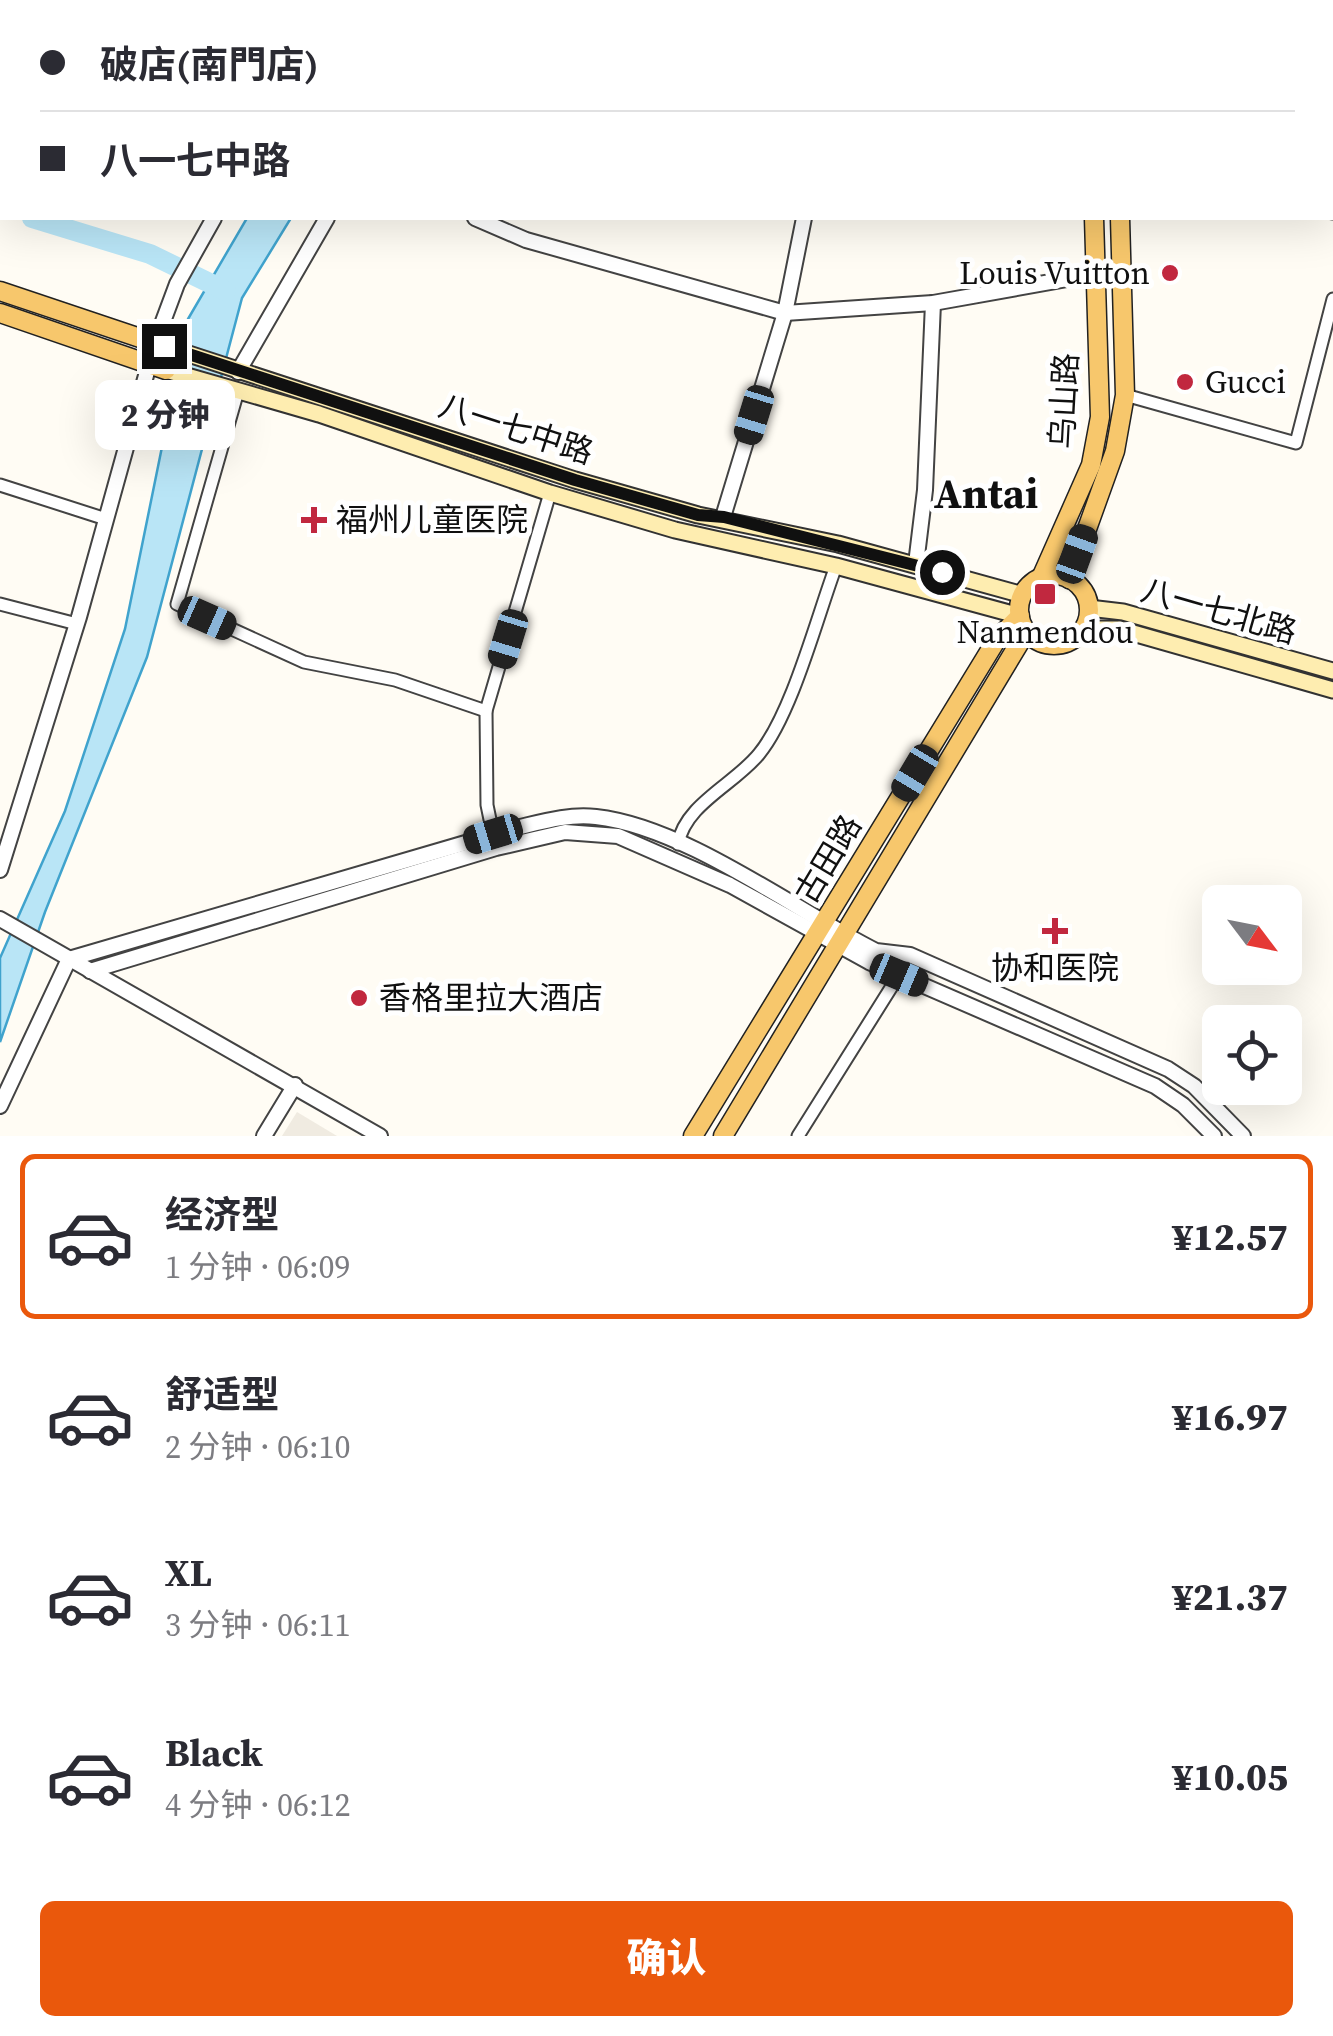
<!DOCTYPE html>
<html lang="zh">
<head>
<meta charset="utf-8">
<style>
	:root { --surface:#fff; --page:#f7f7f7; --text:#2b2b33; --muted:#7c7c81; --line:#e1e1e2; --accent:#ea580c }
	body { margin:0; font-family:"Source Serif 4","Noto Sans SC",serif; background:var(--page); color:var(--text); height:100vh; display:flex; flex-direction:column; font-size:38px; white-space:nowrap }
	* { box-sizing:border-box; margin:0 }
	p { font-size:32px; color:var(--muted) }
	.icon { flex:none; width:55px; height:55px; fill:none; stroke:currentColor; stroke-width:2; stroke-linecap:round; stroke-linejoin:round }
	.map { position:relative; height:1136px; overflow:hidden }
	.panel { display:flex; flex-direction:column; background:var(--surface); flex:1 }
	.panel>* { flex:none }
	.banner { position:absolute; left:0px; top:0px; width:1335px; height:220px; box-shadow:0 10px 40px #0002; display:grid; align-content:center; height:220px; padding:0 40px; background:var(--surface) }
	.needle { width:65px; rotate:122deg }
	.fabs { position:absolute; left:1202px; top:885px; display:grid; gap:20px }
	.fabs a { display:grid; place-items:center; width:100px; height:100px; border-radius:15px; background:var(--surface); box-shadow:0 10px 40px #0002; font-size:50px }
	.end { position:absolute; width:45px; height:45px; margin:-22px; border:12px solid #101010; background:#fff; box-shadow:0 0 0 5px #fff }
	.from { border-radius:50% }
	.bubble { position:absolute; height:70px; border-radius:15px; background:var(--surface); box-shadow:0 10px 40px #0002; font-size:32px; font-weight:800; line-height:70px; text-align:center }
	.car { position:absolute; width:30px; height:60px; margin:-30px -15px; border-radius:12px; box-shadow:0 0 8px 2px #0007; background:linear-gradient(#222 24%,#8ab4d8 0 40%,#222 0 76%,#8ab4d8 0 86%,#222 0) }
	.banner b { display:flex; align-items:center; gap:35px; height:95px; font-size:38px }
	.banner b+b { border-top:2px solid var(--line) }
	.banner i { width:25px; height:25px; background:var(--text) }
	ul { padding:18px 0 0; list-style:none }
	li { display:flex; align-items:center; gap:30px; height:165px; margin:0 20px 15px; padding:0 20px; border:5px solid transparent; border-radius:15px }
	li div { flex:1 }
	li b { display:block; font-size:38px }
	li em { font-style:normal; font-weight:800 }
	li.on { border-color:var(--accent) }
	li>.icon { width:90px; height:90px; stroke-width:1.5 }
	.cta { display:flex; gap:20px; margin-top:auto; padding:20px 40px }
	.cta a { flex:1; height:115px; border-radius:15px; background:var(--accent); color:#fff; font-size:40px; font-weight:800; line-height:115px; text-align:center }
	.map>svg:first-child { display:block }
</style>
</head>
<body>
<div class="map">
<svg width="1333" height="1136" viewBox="0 0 1333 1136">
	<rect width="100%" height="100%" fill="#fffcf4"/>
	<path fill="#f0ebe1" d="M 297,1112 L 337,1136 L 282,1136 Z"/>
	<path fill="#b9e5f6" stroke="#40a3cd" stroke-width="2.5" d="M 247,218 L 291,218 L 242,298 L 147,657 L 45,912 L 0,1042 L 0,958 L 65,811 L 125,629 L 188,319 Z"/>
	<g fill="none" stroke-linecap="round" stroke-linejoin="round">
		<g stroke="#b9e5f6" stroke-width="20">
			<path d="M 0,205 L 2,206"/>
			<path d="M 32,218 L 150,254 L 226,291"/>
		</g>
		<defs>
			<g id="minor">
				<path d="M 995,2 L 996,0"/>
				<path d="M 0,97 L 2,98"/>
				<path d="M 1332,213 L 1333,213"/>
				<path d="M 238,391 L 177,604 L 304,662 L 395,680 L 486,711"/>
				<path d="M 1125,395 L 1296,443 L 1333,299"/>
				<path d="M 0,485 L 106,519"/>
				<path d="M 0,604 L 77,624"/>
				<path d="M 494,839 L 487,805 L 486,711 L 550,493"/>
				<path d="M 678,844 C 685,804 735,784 759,754 C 792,714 817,617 836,566"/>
				<path d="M 798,1136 L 899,975"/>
			</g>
			<g id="tertiary">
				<path d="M 340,2 L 342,0"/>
				<path d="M 447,2 L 449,0"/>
				<path d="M 880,2 L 882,0"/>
				<path d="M 475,218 L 526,240 L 785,313 L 933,303 L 1095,274"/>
				<path d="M 238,372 L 327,218"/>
				<path d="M 723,517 L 785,313 L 804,218"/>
				<path d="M 916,564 L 925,490 L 933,303"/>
				<path d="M 0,870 L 79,617 L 155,343 L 177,284 L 214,218"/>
				<path d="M 0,919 L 380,1136"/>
				<path d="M 90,971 L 496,848 L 565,832 L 618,836 L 730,885 L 869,962 L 1155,1086 L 1183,1105 L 1214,1136"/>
				<path d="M 0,1106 L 69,959 L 520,827 C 545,821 570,814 596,817 C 686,827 794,910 876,951 L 910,955 L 1168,1069 L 1194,1086 L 1243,1136"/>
				<path d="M 264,1136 L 295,1085"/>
			</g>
			<g id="secondary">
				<path d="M 155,343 L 575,480 L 698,515 L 838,544 L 1023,595"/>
				<path d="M 166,370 L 319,414 L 550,493 L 675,530 L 836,566 L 1020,616"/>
				<path d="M 1089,608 L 1123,612 L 1333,671"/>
				<path d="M 1083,629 L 1119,629 L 1333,690"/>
			</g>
			<g id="primary">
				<path d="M 1095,2 L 1095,0"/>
				<path d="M 1117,2 L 1117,0"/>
				<path d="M 0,291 L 155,343"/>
				<path d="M 0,313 L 166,370"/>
				<circle cx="1054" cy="610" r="35"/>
				<path d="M 1041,578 L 1091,465 L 1100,417 L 1094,218"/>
				<path d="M 1069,579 L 1115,451 L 1125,395 L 1120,218"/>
				<path d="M 693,1136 L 997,639 L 1020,616"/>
				<path d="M 723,1136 L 1026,632"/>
			</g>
		</defs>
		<use href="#minor" stroke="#434343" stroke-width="15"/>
		<use href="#tertiary" stroke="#434343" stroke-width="18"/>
		<use href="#secondary" stroke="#323232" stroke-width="19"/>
		<use href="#primary" stroke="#212121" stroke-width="21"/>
		<use href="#minor" stroke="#fff" stroke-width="11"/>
		<use href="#tertiary" stroke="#fff" stroke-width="14"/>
		<use href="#secondary" stroke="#feedb0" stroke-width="15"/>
		<use href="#primary" stroke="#f7c76c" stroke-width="18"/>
	</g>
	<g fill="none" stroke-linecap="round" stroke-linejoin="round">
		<path stroke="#101010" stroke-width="12" d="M 164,346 L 575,480 L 698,515 L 724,517 L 942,572"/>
	</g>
	<g fill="#c1283f" stroke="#fff" stroke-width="4">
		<circle cx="1170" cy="273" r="10"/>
		<circle cx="1185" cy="382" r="10"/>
		<path d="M309 505h10v10h10v10h-10v10h-10v-10h-10v-10h10z"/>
		<rect x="1033" y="582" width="24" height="24" rx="5"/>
		<path d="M1050 916h10v10h10v10h-10v10h-10v-10h-10v-10h10z"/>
		<circle cx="359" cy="998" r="10"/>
	</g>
	<g text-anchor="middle" stroke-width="10" stroke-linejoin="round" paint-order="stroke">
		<g font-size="32" fill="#101010" stroke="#fff" text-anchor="start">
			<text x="1150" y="284" text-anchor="end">Louis Vuitton</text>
			<text x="1205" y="393">Gucci</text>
			<text x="336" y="531">福州儿童医院</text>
			<text x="1045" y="643" text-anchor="middle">Nanmendou</text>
			<text x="1055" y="979" text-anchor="middle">协和医院</text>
			<text x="379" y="1009">香格里拉大酒店</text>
		</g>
		<g font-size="32" fill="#101010" stroke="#fff">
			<text transform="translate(1064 401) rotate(-87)" y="11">乌山路</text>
			<text transform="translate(516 429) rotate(18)" y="11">八一七中路</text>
			<text transform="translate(1219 611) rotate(16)" y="11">八一七北路</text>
			<text transform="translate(828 859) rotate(-59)" y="11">古田路</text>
		</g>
		<g font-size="42" font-weight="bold" fill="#101010" stroke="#fff">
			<text x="986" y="508">Antai</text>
		</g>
	</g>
</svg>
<div class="fabs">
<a><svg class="needle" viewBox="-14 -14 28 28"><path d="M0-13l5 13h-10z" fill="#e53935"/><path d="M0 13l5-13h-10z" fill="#7c7c81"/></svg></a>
<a><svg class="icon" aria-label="locate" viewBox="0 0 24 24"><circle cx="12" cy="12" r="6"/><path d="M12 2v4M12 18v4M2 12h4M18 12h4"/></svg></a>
</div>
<i class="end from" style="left:942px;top:572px"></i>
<i class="end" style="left:164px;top:346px"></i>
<div class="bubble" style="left:95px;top:380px;width:140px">2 分钟</div>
<i class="car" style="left:754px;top:415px;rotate:197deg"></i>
<i class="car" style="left:1077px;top:554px;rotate:20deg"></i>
<i class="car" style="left:207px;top:618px;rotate:114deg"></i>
<i class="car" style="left:508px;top:639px;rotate:197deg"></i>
<i class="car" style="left:915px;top:773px;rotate:211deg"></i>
<i class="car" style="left:493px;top:834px;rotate:253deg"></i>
<i class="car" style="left:899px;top:975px;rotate:113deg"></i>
<div class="banner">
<b><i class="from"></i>破店(南門店)</b>
<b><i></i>八一七中路</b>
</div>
</div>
<section class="panel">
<ul>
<li class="on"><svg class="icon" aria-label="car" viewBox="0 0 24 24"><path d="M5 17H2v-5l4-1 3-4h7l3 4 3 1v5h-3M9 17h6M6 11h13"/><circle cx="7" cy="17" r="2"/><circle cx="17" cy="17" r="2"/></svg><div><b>经济型</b><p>1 分钟 · 06:09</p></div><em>¥12.57</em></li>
<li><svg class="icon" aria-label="car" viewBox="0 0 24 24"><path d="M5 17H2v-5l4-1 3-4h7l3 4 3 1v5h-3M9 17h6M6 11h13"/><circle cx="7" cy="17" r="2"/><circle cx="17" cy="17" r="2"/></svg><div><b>舒适型</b><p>2 分钟 · 06:10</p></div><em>¥16.97</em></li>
<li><svg class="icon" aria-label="car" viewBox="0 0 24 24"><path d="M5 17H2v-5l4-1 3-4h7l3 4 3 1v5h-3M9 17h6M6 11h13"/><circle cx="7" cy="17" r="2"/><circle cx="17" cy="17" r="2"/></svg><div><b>XL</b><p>3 分钟 · 06:11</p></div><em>¥21.37</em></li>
<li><svg class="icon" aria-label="car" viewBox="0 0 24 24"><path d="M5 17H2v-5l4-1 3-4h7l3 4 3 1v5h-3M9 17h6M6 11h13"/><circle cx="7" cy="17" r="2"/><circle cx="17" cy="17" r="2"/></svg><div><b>Black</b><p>4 分钟 · 06:12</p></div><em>¥10.05</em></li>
</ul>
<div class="cta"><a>确认</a></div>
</section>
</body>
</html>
